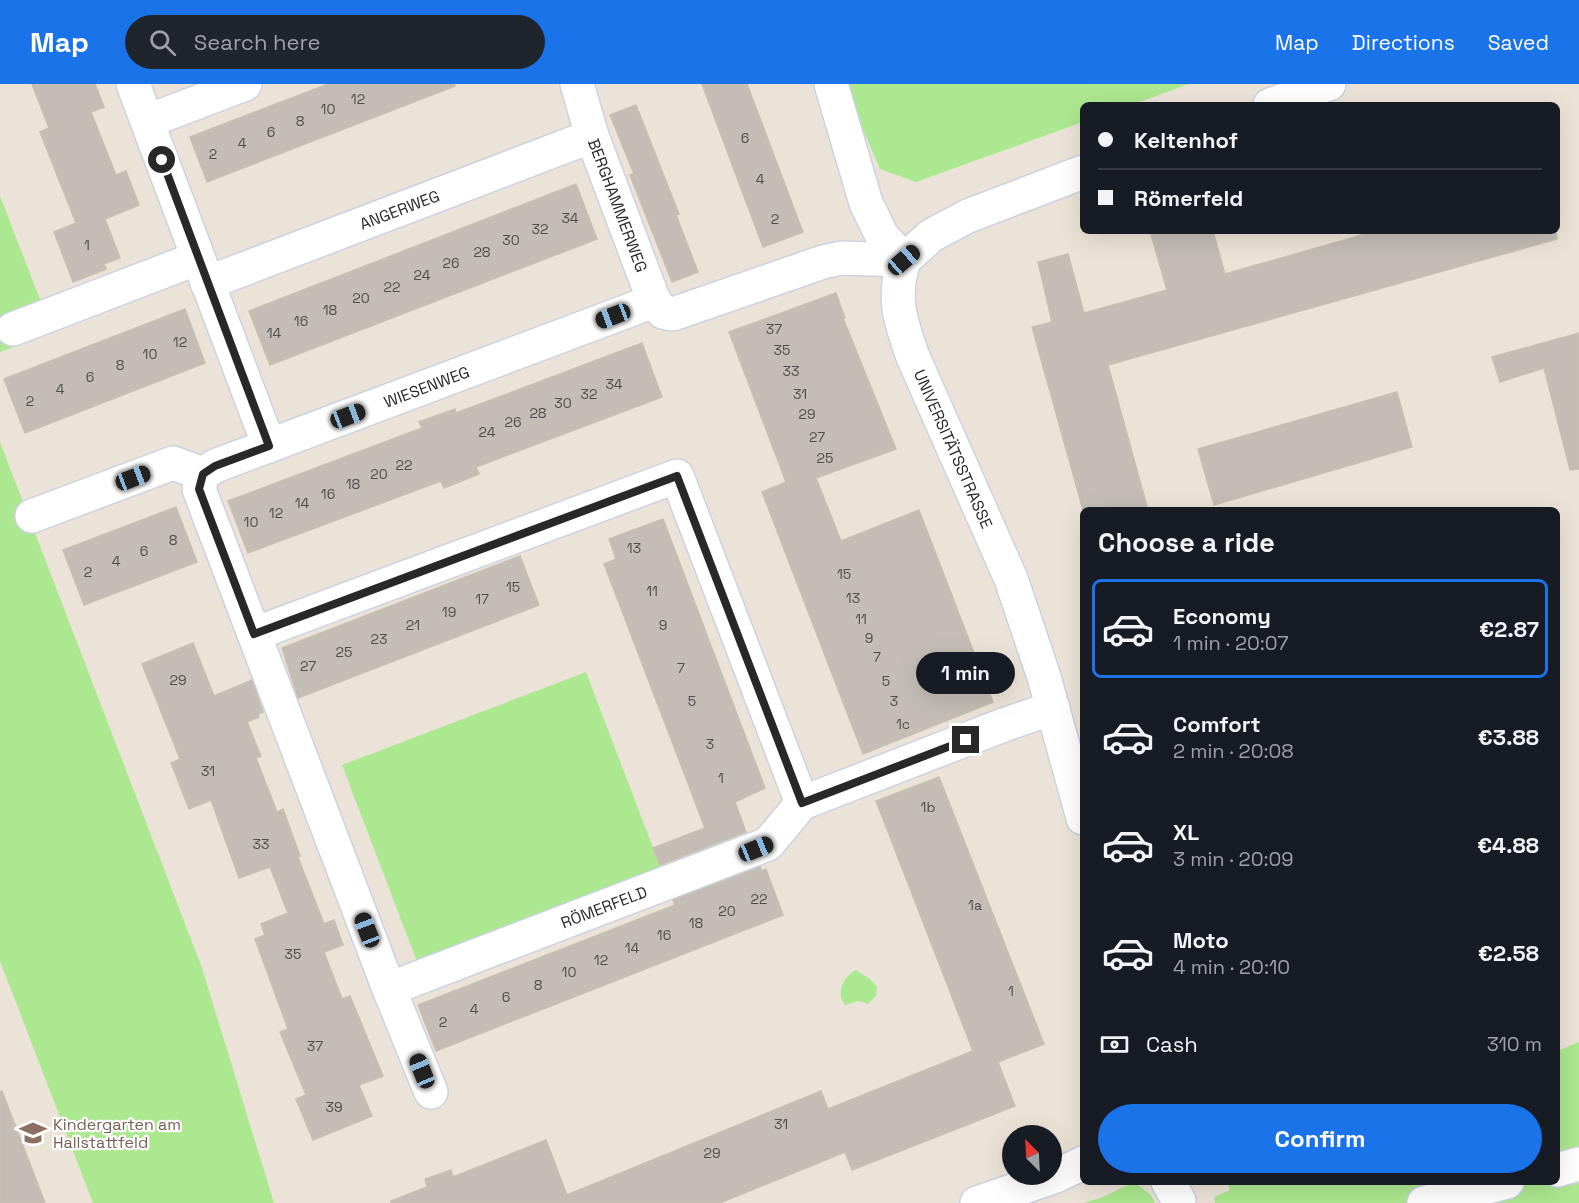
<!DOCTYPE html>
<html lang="en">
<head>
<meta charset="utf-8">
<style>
	:root { --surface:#171b24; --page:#20242c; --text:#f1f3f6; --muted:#9ea1a6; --line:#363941; --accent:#1a73e8 }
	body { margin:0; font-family:"Space Grotesk",sans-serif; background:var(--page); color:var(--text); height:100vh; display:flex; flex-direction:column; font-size:22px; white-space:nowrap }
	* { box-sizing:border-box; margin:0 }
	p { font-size:20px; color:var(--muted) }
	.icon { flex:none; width:33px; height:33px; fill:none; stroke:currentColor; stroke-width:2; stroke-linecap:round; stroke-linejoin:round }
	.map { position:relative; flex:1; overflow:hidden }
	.sheet { position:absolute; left:1080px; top:423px; width:480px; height:678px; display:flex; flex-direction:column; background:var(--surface); border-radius:9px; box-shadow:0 6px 24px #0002 }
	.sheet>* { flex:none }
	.banner { position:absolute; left:1080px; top:18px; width:480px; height:132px; border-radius:9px; box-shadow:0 6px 24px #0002; display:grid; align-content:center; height:132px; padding:0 18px; background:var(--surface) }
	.needle { width:39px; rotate:336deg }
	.buttons { position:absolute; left:1002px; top:1041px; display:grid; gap:12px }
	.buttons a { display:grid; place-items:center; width:60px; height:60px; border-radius:50%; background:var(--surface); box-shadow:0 6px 24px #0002; font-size:30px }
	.end { position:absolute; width:27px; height:27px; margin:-14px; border:8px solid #282828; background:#fff; box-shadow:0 0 0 3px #fff }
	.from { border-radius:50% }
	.bubble { position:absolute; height:42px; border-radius:21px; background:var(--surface); box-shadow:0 6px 24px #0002; font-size:20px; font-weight:600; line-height:42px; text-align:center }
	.car { position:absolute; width:18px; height:36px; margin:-18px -9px; border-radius:8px; box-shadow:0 0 4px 2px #0007; background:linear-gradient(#222 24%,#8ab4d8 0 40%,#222 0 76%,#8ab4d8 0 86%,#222 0) }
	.banner b { display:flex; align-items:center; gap:21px; height:57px; font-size:22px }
	.banner b+b { border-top:2px solid var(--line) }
	.banner i { width:15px; height:15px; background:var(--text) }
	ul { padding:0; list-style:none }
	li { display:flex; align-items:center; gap:18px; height:99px; margin:0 12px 9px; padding:0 6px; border:3px solid transparent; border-radius:9px }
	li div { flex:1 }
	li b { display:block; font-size:22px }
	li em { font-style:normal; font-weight:600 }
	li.active { border-color:var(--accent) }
	li>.icon { width:54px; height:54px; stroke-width:1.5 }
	h2 { padding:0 18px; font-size:27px; line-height:72px }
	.pay { display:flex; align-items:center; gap:15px; height:66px; padding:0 18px; font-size:22px }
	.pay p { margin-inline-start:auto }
	.action { display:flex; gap:12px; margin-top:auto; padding:12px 18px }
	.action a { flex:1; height:69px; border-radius:36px; background:var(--accent); color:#fff; font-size:24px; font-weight:600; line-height:69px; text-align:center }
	header { display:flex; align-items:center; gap:36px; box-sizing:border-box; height:84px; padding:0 30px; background:var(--accent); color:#fff }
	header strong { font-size:28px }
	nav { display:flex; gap:33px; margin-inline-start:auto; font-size:21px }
	.search { width:420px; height:54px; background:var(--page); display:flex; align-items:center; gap:15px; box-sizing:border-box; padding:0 21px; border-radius:33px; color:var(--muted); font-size:22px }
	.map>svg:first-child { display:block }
</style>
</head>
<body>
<header>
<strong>Map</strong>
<div class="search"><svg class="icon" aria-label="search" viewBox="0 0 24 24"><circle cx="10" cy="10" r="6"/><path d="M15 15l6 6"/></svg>Search here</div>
<nav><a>Map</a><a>Directions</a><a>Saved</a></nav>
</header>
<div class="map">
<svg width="1579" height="1119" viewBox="0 0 1579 1119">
	<rect width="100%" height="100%" fill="#ece3d8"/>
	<g fill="#ace88f">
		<path d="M 849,0 L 1189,0 L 1131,21 L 1083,21 L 1083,38 L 916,98 L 880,85 L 862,43 Z"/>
		<path d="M 0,112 L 41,218 L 4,233 L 16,262 L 0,268 Z"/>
		<path d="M 0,358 L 202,884 L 274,1119 L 93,1119 L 0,877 Z"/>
		<path d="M 586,588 L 663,790 L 419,883 L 342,681 Z"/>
		<path d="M 856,886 L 870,895 L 877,903 L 876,912 L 868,920 L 858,917 L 845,921 C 835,909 844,892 856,886 Z"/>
		<path d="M 1579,958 L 1579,1119 L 1215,1119 L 1214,1113 L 1230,1106 L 1227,1098 L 1557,1098 L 1557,967 Z"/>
		<path d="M 1134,1098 L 1151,1111 L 1155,1119 L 1084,1119 L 1103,1113 Z"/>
	</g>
	<g fill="#c3bdb5" stroke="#c7c0b2" stroke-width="1.5">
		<path d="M 32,0 L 95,0 L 104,23 L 91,28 L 116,91 L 126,87 L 139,121 L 105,135 L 120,174 L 104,180 L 106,185 L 73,198 L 54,148 L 76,139 L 40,48 L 49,44 Z"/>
		<path d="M 328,0 L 454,0 L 455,2 L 207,98 L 190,53 Z"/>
		<path d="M 702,0 L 747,0 L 803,148 L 763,163 Z"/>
		<path d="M 636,21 L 679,130 L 676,131 L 698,188 L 672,198 L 630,91 L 634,90 L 610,31 Z"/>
		<path d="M 576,100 L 597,155 L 270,281 L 249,227 Z"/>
		<path d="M 1150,147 L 1213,147 L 1225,190 L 1376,147 L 1556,147 L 1557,155 L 1108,281 L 1148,426 L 1083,426 L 1032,243 L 1052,238 L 1038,178 L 1068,170 L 1084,229 L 1142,213 L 1167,206 Z"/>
		<path d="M 836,209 L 845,234 L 843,234 L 896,365 L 816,394 L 841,457 L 919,426 L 993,618 L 863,670 L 762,408 L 786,398 L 729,248 Z"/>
		<path d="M 185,225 L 205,279 L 25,349 L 4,295 Z"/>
		<path d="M 1579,249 L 1579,385 L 1570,386 L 1544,284 L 1500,298 L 1492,273 Z"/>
		<path d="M 642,259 L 662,313 L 476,383 L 479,390 L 444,404 L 441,397 L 248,469 L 228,417 L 422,344 L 419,338 L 455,325 L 456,329 Z"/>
		<path d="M 1397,308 L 1412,363 L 1214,421 L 1198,365 Z"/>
		<path d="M 176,423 L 197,478 L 84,521 L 63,466 Z"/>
		<path d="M 663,435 L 765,704 L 735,718 L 746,748 L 660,781 L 653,764 L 705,744 L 604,480 L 616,475 L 609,455 Z"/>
		<path d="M 520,472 L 539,521 L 298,614 L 282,564 Z"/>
		<path d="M 193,559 L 214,612 L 252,596 L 263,628 L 258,630 L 259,633 L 247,638 L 261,672 L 256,674 L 277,728 L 283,725 L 300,772 L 298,773 L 324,840 L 334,836 L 343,861 L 324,868 L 342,915 L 350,912 L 383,992 L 359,1001 L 372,1032 L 313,1056 L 296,1015 L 306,1011 L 280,948 L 288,945 L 255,855 L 265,851 L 261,840 L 288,829 L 270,783 L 239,794 L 211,716 L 189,725 L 171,679 L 180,675 L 142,580 Z"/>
		<path d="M 939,693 L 1044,960 L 998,978 L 1015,1022 L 852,1086 L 845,1068 L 720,1119 L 391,1119 L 391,1117 L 427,1103 L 425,1095 L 451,1086 L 453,1093 L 546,1056 L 567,1111 L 821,1007 L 828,1025 L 973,967 L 876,717 Z"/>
		<path d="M 760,783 L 762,787 L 766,785 L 783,831 L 436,967 L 418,921 L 675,821 L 673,816 Z"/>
		<path d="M 2,1007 L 45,1119 L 0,1119 L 0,1008 Z"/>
	</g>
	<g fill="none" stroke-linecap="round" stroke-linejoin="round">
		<defs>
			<g id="street">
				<path d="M 133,0 L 269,362"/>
				<path id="s1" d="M 577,0 L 592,52 L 654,217 L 663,228 L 673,230 L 823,178 L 841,174 L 904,176"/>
				<path d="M 831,0 L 866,119 L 882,152 L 904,176"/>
				<path d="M 1270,21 L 1329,0"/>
				<path d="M 148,37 L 245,0"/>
				<path id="s2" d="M 904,176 C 892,215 900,236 913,273 L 1011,495 L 1044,593 L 1083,734"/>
				<path d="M 904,176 L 932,151 L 968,132 L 1083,88"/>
				<path id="s3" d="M 207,199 L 592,52"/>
				<path d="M 13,245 L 198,174"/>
				<path d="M 203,390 L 199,405 L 254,550"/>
				<path id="s4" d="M 32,432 L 173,379 L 203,390 L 215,382 L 654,217"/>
				<path id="s5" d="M 389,905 L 768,760 L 802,719 L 1006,640 L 1053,624"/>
				<path d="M 431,1008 L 389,905 L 254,550 L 677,392 L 802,719"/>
				<path d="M 1557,1086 L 1579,1080"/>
				<path d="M 1168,1098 L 1179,1117"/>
				<path d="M 977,1119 L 1056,1092 L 1083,1079"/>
				<path d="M 1424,1119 L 1507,1098"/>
			</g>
		</defs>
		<use href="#street" stroke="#cdd1e3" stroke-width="36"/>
		<use href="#street" stroke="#fff" stroke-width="33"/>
	</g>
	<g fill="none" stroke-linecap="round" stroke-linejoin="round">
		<path stroke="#282828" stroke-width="8" d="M 162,76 L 269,362 L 215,382 L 203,390 L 199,405 L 254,550 L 677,392 L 802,719 L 966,656"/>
	</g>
	<defs>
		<symbol id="school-bare" viewBox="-9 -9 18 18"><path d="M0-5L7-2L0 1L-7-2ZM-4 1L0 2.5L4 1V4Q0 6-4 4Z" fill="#8d6e63" stroke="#fff" stroke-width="2.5" paint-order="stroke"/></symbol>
	</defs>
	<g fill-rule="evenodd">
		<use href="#school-bare" x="14" y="1030" width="38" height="38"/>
	</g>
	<g text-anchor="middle" stroke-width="4.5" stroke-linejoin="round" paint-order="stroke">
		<g font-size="14" fill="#4f4d4b">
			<text x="358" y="20">12</text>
			<text x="328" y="30">10</text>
			<text x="300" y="42">8</text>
			<text x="271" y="53">6</text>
			<text x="745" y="59">6</text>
			<text x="242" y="64">4</text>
			<text x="213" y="75">2</text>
			<text x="760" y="100">4</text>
			<text x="570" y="139">34</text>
			<text x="775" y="140">2</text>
			<text x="540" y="150">32</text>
			<text x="511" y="161">30</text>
			<text x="87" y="166">1</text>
			<text x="482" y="173">28</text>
			<text x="451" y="184">26</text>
			<text x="422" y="196">24</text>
			<text x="392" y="208">22</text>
			<text x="361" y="219">20</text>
			<text x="330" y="231">18</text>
			<text x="301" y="242">16</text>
			<text x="774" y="250">37</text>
			<text x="274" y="254">14</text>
			<text x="180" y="263">12</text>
			<text x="782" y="271">35</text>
			<text x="150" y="275">10</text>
			<text x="120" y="286">8</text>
			<text x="791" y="292">33</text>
			<text x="90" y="298">6</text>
			<text x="614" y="305">34</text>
			<text x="60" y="310">4</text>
			<text x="589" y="315">32</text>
			<text x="800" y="315">31</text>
			<text x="30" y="322">2</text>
			<text x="563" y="324">30</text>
			<text x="538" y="334">28</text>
			<text x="807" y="335">29</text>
			<text x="513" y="343">26</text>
			<text x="487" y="353">24</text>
			<text x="817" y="358">27</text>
			<text x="825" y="379">25</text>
			<text x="404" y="386">22</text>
			<text x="379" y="395">20</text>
			<text x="353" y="405">18</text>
			<text x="328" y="415">16</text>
			<text x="302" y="424">14</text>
			<text x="276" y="434">12</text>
			<text x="251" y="443">10</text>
			<text x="173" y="461">8</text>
			<text x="634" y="469">13</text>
			<text x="144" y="472">6</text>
			<text x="116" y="482">4</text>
			<text x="88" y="493">2</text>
			<text x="844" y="495">15</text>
			<text x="513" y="508">15</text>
			<text x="652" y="512">11</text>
			<text x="853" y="519">13</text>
			<text x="482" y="520">17</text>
			<text x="449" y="533">19</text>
			<text x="861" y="540">11</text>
			<text x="413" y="546">21</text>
			<text x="663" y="546">9</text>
			<text x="869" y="559">9</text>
			<text x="379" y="560">23</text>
			<text x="344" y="573">25</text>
			<text x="877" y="578">7</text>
			<text x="308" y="587">27</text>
			<text x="681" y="589">7</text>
			<text x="178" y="601">29</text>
			<text x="886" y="602">5</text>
			<text x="692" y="622">5</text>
			<text x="894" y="622">3</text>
			<text x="903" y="645">1c</text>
			<text x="710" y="665">3</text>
			<text x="208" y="692">31</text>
			<text x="721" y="699">1</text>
			<text x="928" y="728">1b</text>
			<text x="261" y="765">33</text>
			<text x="759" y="820">22</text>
			<text x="975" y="826">1a</text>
			<text x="727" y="832">20</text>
			<text x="696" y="844">18</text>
			<text x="664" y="856">16</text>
			<text x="632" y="869">14</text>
			<text x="293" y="875">35</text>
			<text x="601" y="881">12</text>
			<text x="569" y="893">10</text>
			<text x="538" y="906">8</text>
			<text x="1011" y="912">1</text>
			<text x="506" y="918">6</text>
			<text x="474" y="930">4</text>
			<text x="443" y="943">2</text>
			<text x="315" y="967">37</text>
			<text x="334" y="1028">39</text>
			<text x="781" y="1045">31</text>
			<text x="712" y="1074">29</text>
		</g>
		<g font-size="16" fill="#282828" stroke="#fff">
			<text dy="6" stroke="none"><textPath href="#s1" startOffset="128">BERGHAMMERWEG</textPath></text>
			<text dy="6" stroke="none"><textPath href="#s3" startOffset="206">ANGERWEG</textPath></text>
			<text dy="6" stroke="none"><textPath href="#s4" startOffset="423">WIESENWEG</textPath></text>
			<text dy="6" stroke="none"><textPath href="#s2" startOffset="200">UNIVERSITÄTSSTRASSE</textPath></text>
			<text dy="6" stroke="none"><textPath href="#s5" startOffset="230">RÖMERFELD</textPath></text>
		</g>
		<g font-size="16" fill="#785e54" stroke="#fff" text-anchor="start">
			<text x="53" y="1046">Kindergarten am<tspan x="53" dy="18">Hallstattfeld</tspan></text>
		</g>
	</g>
</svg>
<div class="buttons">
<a><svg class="needle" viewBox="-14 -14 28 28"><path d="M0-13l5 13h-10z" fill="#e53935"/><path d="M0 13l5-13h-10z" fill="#9ea1a6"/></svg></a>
</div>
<i class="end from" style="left:162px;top:76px"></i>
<i class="end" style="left:966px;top:656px"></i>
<div class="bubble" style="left:916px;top:568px;width:99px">1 min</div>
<i class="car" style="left:904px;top:176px;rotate:49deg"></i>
<i class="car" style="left:613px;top:232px;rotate:249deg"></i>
<i class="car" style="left:348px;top:332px;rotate:69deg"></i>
<i class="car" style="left:133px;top:394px;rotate:69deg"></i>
<i class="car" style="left:756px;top:765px;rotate:68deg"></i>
<i class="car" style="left:367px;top:846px;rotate:339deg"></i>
<i class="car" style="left:422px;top:987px;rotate:338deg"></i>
<div class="banner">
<b><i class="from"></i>Keltenhof</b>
<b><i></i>Römerfeld</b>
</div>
<section class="sheet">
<h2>Choose a ride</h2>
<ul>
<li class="active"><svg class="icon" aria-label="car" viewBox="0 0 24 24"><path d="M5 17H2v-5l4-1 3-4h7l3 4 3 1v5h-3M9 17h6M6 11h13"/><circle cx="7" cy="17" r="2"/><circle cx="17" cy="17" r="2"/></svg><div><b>Economy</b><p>1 min · 20:07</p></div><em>€2.87</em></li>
<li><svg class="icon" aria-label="car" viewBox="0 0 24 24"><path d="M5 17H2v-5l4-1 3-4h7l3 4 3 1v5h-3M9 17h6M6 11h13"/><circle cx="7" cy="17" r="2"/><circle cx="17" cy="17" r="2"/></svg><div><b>Comfort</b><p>2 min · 20:08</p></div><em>€3.88</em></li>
<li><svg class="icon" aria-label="car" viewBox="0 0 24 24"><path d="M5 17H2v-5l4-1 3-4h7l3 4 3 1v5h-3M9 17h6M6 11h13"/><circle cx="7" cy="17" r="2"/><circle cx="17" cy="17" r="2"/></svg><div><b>XL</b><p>3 min · 20:09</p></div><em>€4.88</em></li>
<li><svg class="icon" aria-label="car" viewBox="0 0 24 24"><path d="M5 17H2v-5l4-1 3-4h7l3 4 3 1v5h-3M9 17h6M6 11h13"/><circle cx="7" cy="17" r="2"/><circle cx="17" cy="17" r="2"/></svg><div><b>Moto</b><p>4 min · 20:10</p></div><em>€2.58</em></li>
</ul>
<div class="pay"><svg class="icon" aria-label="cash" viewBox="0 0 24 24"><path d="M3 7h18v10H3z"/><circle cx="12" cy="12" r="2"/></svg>Cash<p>310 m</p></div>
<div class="action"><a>Confirm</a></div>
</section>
</div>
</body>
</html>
